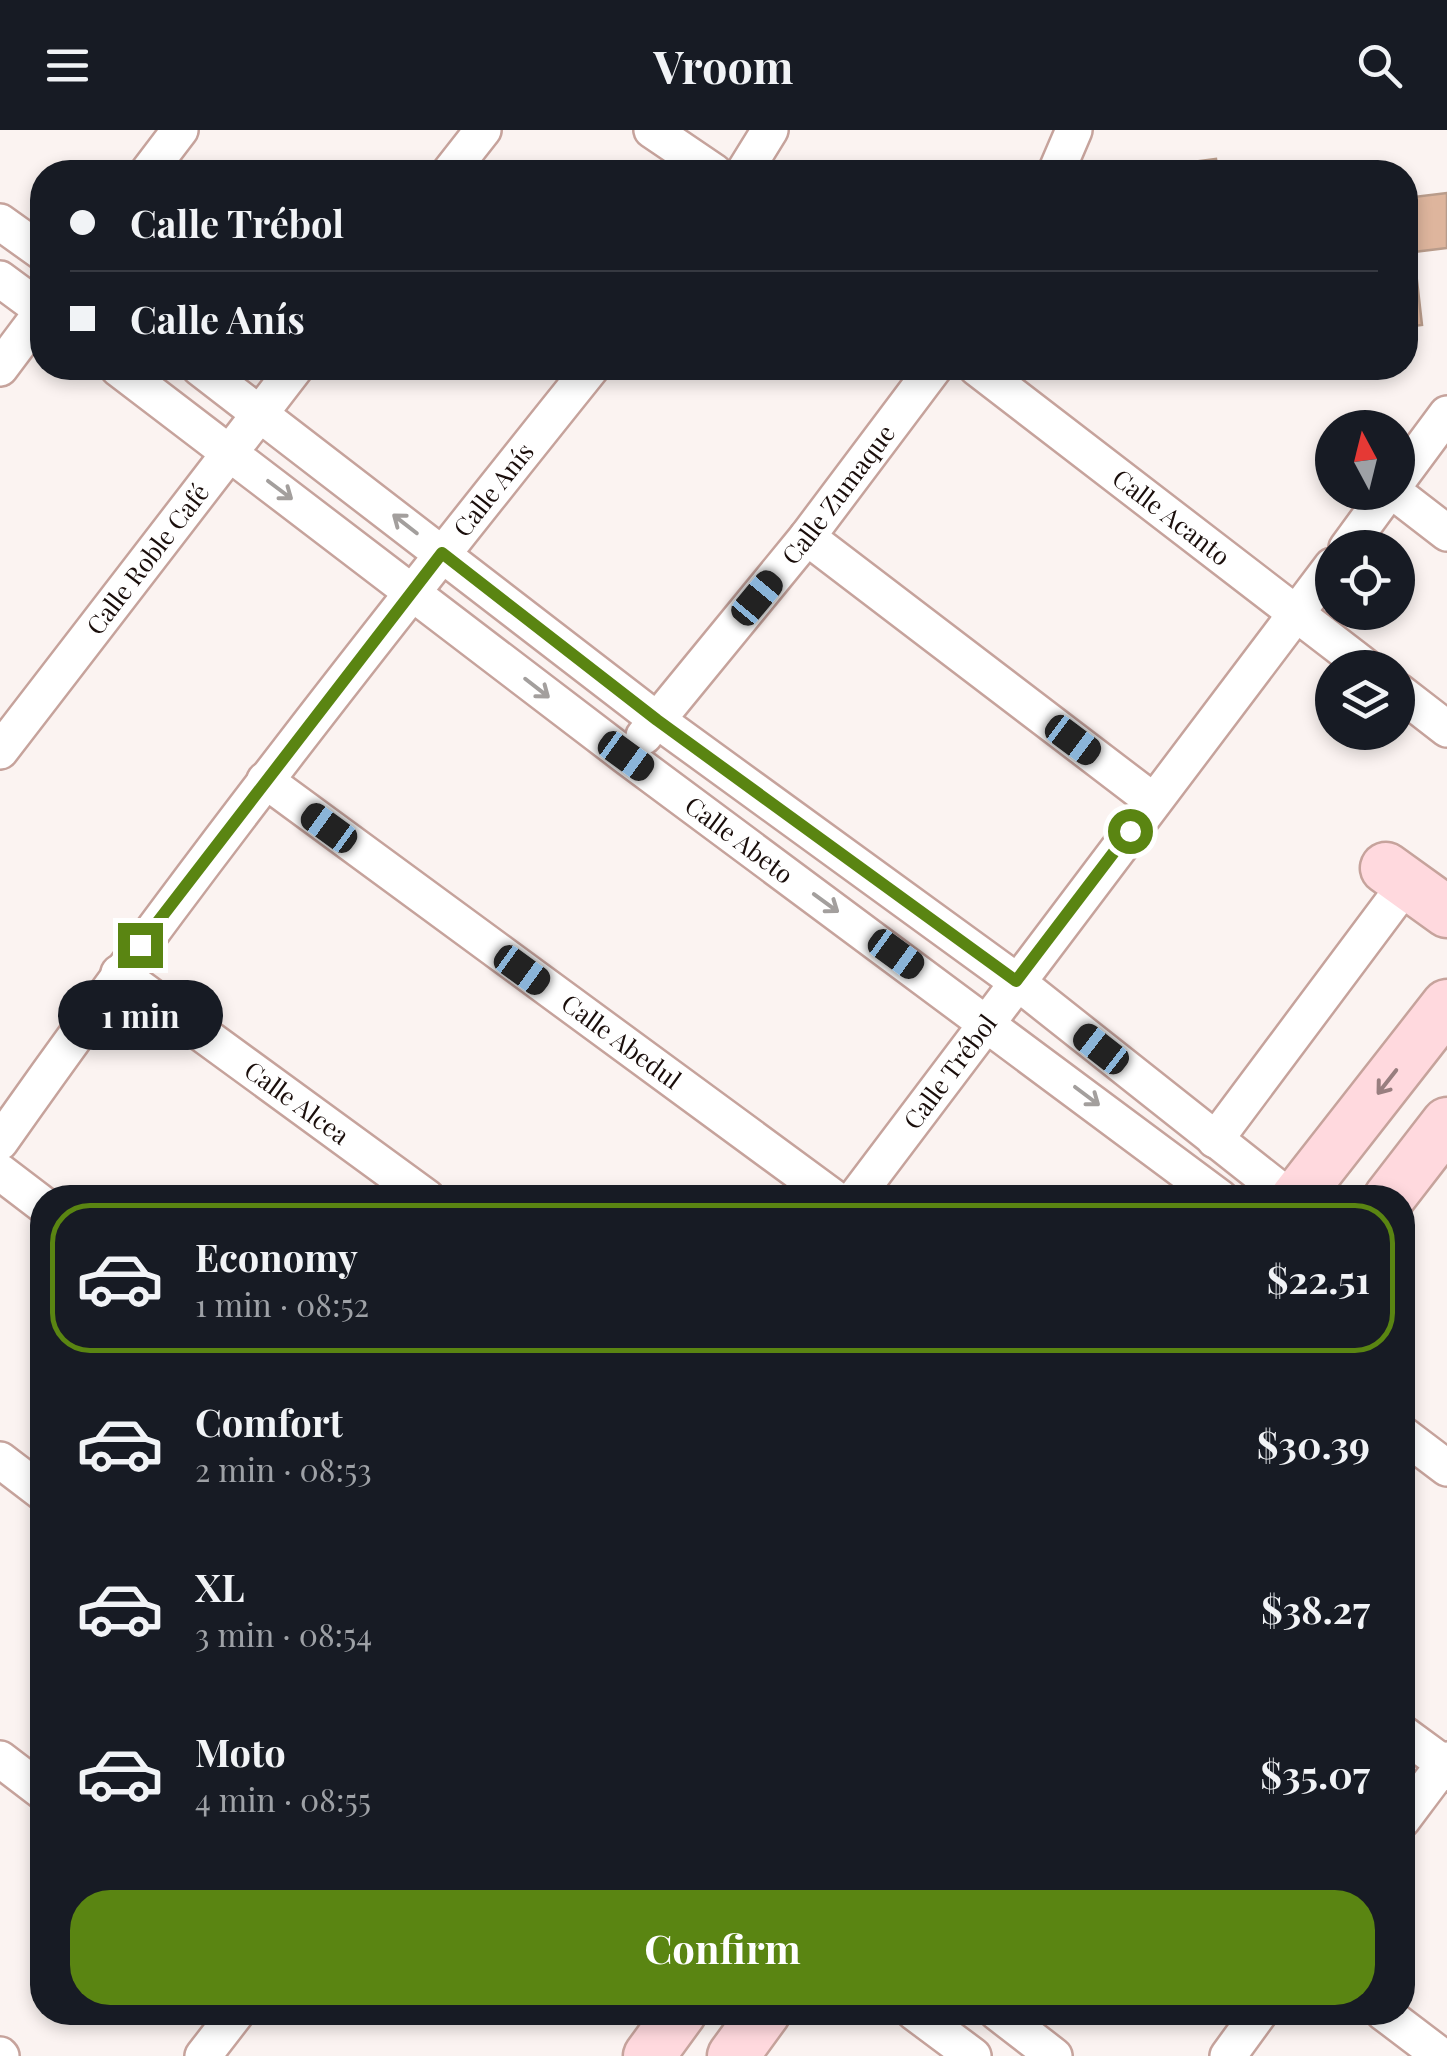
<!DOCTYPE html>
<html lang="en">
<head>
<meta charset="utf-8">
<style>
	:root { --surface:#171b24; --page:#20242c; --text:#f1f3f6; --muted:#9ea1a6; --line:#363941; --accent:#5a8512 }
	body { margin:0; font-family:"Playfair Display",serif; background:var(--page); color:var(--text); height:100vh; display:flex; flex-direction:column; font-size:38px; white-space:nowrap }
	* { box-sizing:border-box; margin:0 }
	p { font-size:32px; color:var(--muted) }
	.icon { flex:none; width:55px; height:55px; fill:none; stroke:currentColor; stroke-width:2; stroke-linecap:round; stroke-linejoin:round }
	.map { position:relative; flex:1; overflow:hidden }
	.panel { position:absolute; left:30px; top:1055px; width:1385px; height:840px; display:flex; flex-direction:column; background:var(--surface); border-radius:40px; box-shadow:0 5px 15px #0003 }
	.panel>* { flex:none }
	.hud { position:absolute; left:30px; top:30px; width:1388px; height:220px; border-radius:40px; box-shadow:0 5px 15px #0003; display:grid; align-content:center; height:220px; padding:0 40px; background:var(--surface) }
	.needle { width:65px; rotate:353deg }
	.buttons { position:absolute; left:1315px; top:280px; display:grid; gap:20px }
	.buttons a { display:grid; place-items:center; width:100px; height:100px; border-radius:50%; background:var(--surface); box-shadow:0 5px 15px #0003; font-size:50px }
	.end { position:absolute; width:45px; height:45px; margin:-22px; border:12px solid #5a8512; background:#fff; box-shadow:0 0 0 5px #fff }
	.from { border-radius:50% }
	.bubble { position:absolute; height:70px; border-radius:35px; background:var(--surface); box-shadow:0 5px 15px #0003; font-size:32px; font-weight:700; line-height:70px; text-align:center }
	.car { position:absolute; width:30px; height:60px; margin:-30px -15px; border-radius:12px; box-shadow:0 0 8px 2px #0007; background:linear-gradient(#222 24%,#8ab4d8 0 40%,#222 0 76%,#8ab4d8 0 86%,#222 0) }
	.hud b { display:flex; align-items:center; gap:35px; height:95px; font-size:38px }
	.hud b+b { border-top:2px solid var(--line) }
	.hud i { width:25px; height:25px; background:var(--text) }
	ul { padding:18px 0 0; list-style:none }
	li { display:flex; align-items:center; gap:30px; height:150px; margin:0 20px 15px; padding:0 20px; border:5px solid transparent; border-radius:40px }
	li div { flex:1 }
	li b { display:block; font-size:38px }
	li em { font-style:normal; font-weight:700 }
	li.current { border-color:var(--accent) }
	li>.icon { width:90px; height:90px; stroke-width:1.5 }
	.cta { display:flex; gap:20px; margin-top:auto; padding:20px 40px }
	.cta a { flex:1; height:115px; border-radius:40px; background:var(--accent); color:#fff; font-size:40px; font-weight:700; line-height:115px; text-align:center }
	header { display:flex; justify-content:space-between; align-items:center; height:130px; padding:0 40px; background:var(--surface); font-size:45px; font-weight:700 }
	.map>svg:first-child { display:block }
</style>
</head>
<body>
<header><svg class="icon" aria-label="menu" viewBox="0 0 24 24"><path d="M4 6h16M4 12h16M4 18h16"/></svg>Vroom<svg class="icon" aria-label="search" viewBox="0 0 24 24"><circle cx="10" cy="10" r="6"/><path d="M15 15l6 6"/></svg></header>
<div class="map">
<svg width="1447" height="1926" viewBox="0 0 1447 1926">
	<rect width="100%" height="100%" fill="#fbf3f1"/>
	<g fill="#deb59d" stroke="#b99c8b" stroke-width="2.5">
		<path d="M 1216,29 L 1218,42 L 1185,42 L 1184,33 Z"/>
		<path d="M 1447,63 L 1447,118 L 1405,123 L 1405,68 Z"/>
		<path d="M 1416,142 L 1422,195 L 1405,197 L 1405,143 Z"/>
	</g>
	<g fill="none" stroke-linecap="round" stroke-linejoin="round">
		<defs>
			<g id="street">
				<path d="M 652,0 L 714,42"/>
				<path d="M 148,42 L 180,0"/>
				<path d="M 450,42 L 483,0"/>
				<path d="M 744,42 L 770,0"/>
				<path d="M 1056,42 L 1074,0"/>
				<path d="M 0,92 L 42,122"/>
				<path d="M 0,149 L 42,180"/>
				<path d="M 0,238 L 42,182"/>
				<path id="s1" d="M 118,238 L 626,626 L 1220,1068"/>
				<path d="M 200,238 L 657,590 L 1016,851 L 1290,1068"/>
				<path id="s2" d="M 977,238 L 1367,538"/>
				<path d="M 1398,350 L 1447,284"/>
				<path d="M 1394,362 L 1447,403"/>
				<path d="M 807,407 L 1153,671"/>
				<path d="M 1347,418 L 1388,362"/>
				<path d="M 1398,561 L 1447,599"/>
				<path id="s3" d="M 644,606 L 807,407 L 934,238"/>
				<path id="s4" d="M 0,621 L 295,238"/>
				<path id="s5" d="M 265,650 L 834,1068"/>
				<path id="s6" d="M 119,843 L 427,1068"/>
				<path d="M 1215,1010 L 1407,753"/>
				<path id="s7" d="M 0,1012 C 187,746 388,491 591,238"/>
				<path d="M 0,1042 L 42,1074"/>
				<path id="s8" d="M 855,1068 L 1332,436"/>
				<path d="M 1402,1304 L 1447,1338"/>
				<path d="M 0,1330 L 42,1362"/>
				<path d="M 1402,1603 L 1447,1636"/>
				<path d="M 0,1629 L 42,1661"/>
				<path d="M 1402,1690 L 1447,1630"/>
				<path d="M 914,1882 L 973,1926"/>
				<path d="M 997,1882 L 1054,1926"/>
				<path d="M 1383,1882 L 1441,1926"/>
				<path d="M 0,1925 L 1,1926"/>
				<path d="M 203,1926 L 237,1882"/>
				<path d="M 1228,1926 L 1260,1882"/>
			</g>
			<g id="secondary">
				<path d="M 1386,738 L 1447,782"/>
				<path d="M 1296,1068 L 1447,875"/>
				<path d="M 1389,1068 L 1447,993"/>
				<path d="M 649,1926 L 681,1882"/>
				<path d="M 733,1926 L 765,1882"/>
			</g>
		</defs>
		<use href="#street" stroke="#c6a39c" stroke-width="40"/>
		<use href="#secondary" stroke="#c6a39c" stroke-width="55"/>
		<use href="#street" stroke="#fff" stroke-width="35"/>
		<use href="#secondary" stroke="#ffd9de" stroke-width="50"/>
	</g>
	<defs><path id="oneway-shaft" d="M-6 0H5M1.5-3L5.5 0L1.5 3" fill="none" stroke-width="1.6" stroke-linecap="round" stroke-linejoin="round" transform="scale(2.5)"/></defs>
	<g stroke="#a39f9d">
		<use href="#oneway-shaft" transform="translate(280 360) rotate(37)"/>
		<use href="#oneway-shaft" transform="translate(405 394) rotate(-142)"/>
		<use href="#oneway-shaft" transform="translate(537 558) rotate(38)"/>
		<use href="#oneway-shaft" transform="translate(826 773) rotate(36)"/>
		<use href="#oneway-shaft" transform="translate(1087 966) rotate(37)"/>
	</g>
	<use stroke="#987e7f" href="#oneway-shaft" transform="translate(1387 952) rotate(128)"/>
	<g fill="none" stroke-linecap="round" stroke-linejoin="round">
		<path stroke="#5a8512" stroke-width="12" d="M 140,815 L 442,423 L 657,590 L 1016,851 L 1130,701"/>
	</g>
	<g text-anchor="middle" stroke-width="9" stroke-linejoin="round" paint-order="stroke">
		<g font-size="25" fill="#1a0e0b" stroke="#fff">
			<text dy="9" stroke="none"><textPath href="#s7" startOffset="818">Calle Anís</textPath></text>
			<text dy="9" stroke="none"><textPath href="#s3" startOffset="310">Calle Zumaque</textPath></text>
			<text dy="9" stroke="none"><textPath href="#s2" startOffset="245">Calle Acanto</textPath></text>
			<text dy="9" stroke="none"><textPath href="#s4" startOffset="242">Calle Roble Café</textPath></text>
			<text dy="9" stroke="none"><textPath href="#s1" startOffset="780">Calle Abeto</textPath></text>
			<text dy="9" stroke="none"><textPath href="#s5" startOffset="442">Calle Abedul</textPath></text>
			<text dy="9" stroke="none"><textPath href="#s8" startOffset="158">Calle Trébol</textPath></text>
			<text dy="9" stroke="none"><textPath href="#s6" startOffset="220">Calle Alcea</textPath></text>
		</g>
	</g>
</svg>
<div class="buttons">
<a><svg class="needle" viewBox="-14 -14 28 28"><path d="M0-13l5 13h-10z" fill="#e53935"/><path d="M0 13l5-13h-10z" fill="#9ea1a6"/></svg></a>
<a><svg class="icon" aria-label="locate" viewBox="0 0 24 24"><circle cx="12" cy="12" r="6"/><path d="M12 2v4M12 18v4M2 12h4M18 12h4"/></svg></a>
<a><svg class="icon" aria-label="layers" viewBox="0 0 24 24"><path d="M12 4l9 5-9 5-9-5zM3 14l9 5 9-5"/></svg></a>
</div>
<i class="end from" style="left:1130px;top:701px"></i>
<i class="end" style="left:140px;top:815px"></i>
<div class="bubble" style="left:58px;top:850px;width:165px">1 min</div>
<i class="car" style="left:757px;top:468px;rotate:40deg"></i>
<i class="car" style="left:1073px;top:610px;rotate:127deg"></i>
<i class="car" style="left:626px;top:626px;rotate:126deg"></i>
<i class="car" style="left:329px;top:698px;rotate:306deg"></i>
<i class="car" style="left:896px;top:824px;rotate:126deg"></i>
<i class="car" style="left:522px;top:840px;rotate:126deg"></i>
<i class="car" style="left:1101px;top:919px;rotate:308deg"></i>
<div class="hud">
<b><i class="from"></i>Calle Trébol</b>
<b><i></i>Calle Anís</b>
</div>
<section class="panel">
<ul>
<li class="current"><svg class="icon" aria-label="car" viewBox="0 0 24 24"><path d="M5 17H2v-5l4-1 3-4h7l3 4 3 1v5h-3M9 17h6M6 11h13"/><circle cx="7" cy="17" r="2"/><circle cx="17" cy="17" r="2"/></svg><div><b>Economy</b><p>1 min · 08:52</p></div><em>$22.51</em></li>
<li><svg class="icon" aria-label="car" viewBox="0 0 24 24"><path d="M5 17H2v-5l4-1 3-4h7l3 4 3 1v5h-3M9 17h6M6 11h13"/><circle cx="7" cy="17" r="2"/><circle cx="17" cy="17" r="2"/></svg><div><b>Comfort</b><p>2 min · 08:53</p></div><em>$30.39</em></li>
<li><svg class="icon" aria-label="car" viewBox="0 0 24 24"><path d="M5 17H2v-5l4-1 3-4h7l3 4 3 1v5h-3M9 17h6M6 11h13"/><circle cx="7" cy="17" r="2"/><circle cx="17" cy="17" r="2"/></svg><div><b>XL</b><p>3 min · 08:54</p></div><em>$38.27</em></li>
<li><svg class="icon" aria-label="car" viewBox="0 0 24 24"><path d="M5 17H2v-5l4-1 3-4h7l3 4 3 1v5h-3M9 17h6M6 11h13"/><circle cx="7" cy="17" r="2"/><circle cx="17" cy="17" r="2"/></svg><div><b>Moto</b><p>4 min · 08:55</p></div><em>$35.07</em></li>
</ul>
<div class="cta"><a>Confirm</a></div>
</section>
</div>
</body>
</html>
